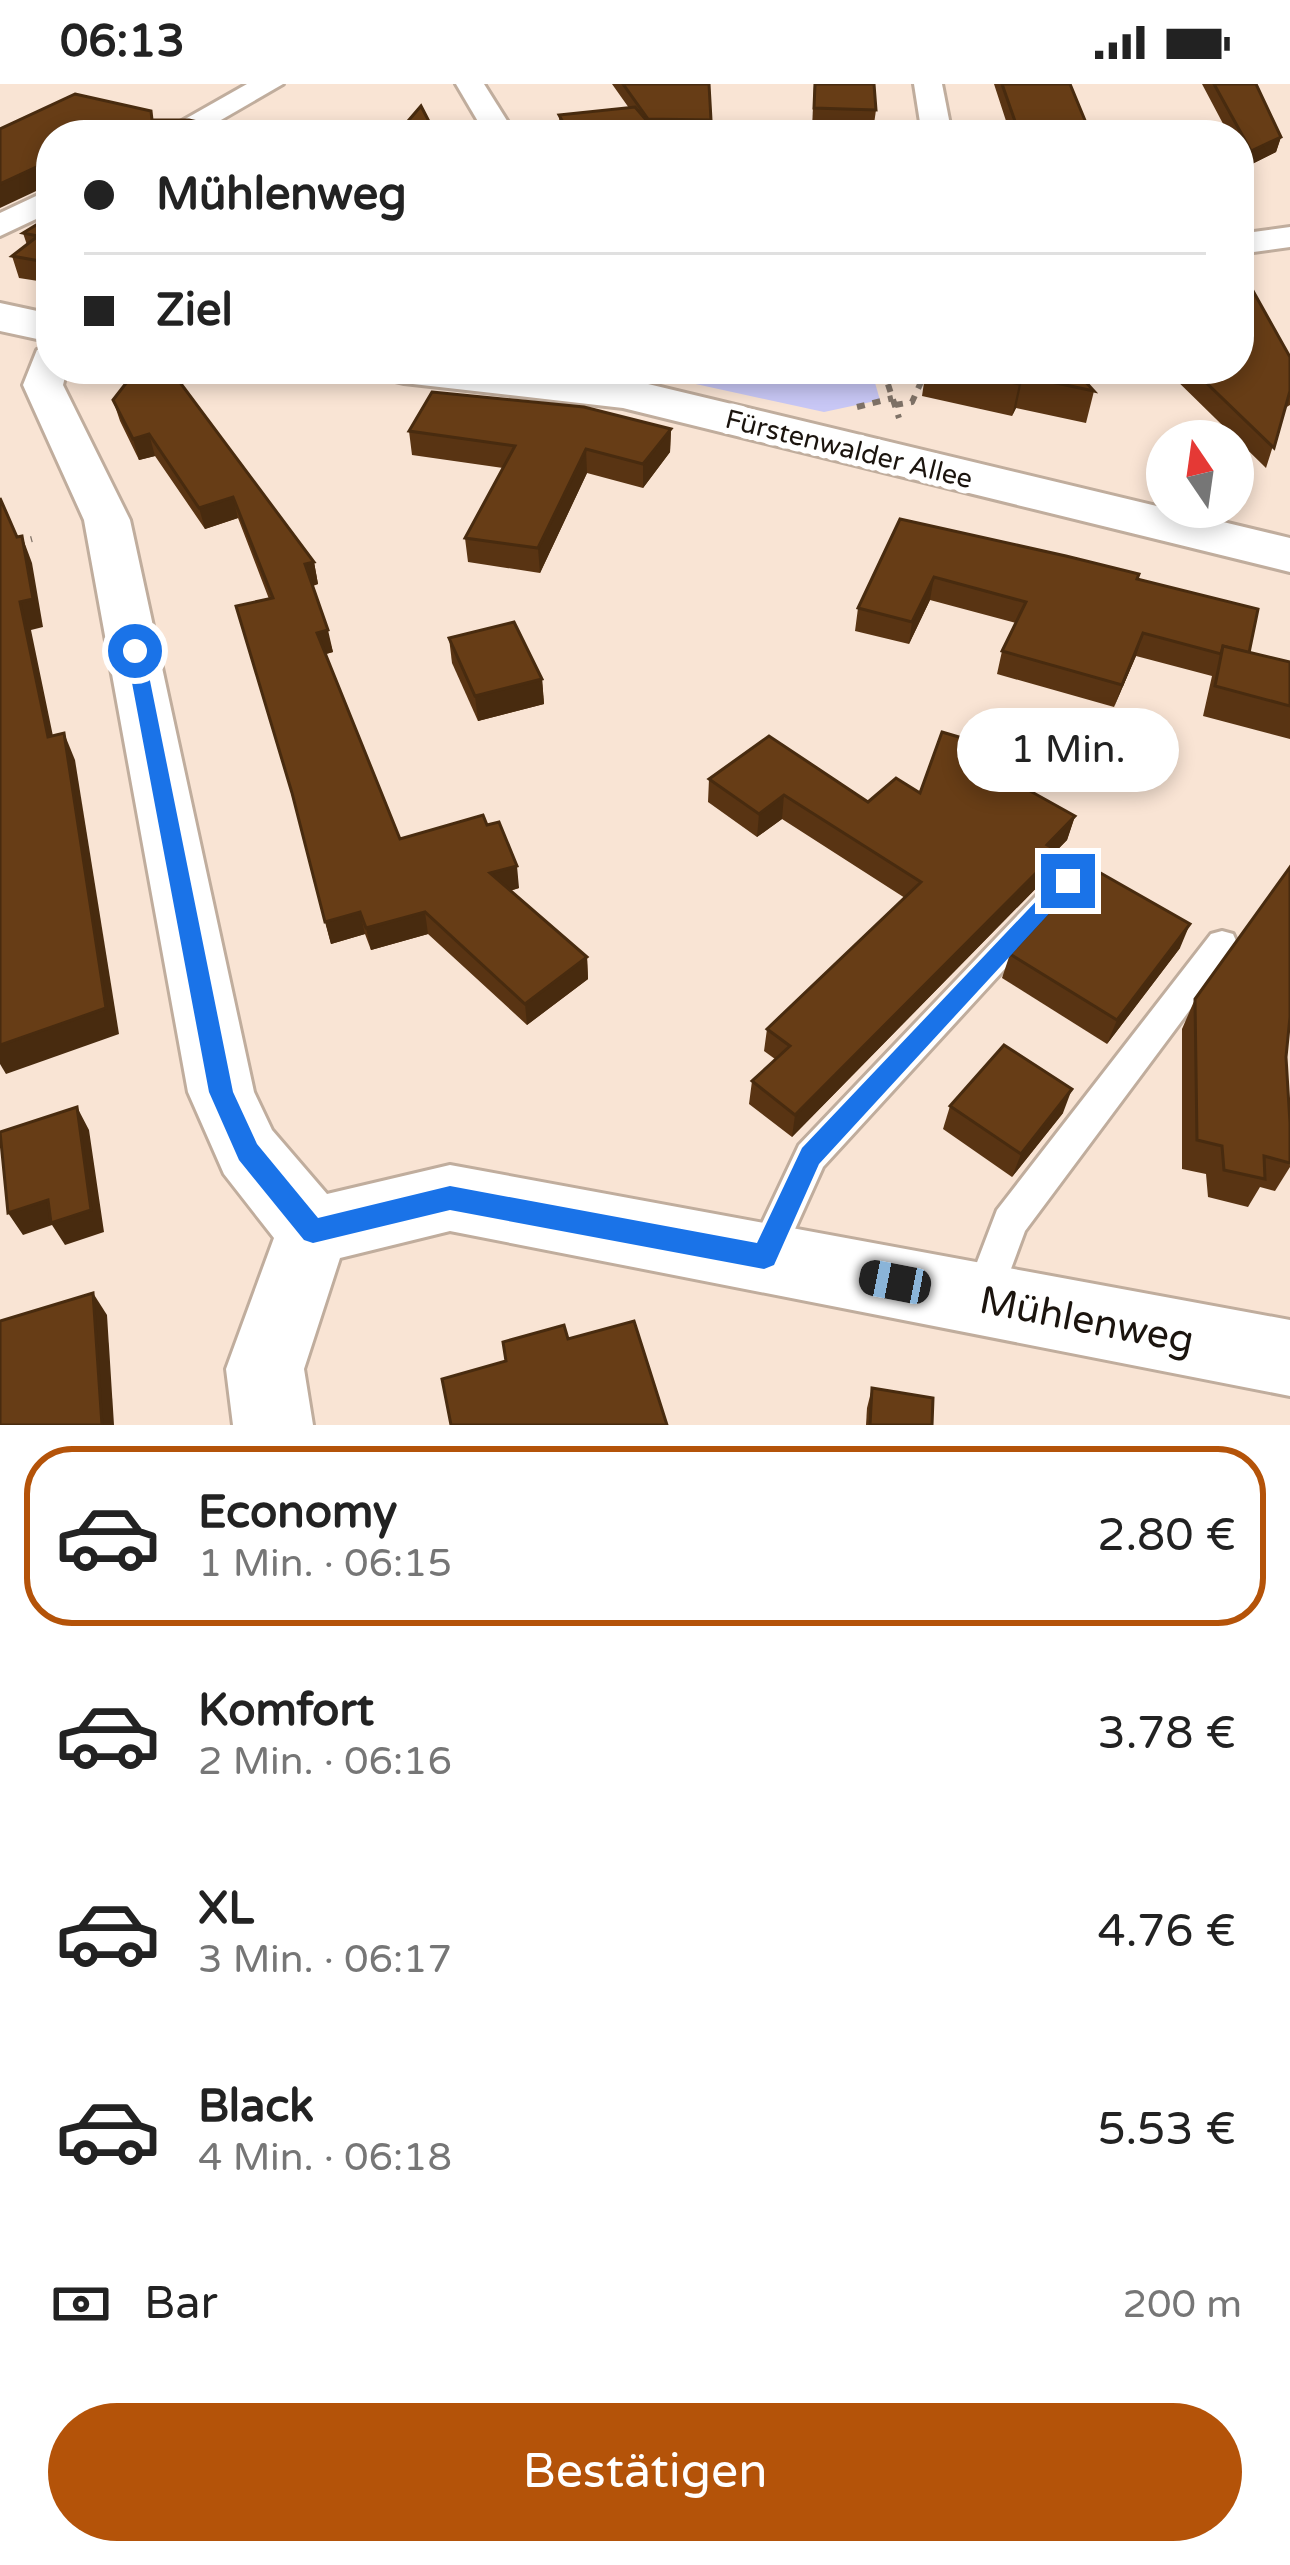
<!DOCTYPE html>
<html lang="de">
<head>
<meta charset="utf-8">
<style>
	:root { --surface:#fff; --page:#f2f2f2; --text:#222; --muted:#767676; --line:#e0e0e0; --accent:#b45309 }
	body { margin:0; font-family:"Varela Round",sans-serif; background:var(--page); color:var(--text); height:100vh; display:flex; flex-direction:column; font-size:45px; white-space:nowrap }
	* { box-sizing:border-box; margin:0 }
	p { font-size:39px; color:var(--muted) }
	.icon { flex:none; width:66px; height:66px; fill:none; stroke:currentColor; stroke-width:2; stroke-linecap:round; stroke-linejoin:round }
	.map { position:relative; height:1341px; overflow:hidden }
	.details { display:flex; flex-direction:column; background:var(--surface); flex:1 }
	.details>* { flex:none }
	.hud { position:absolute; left:36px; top:36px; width:1218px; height:264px; border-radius:48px; box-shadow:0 6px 18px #0003; display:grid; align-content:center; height:264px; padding:0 48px; background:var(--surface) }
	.needle { width:78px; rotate:347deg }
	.tools { position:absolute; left:1146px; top:336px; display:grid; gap:24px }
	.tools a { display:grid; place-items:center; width:108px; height:108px; border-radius:50%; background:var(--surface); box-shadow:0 6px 18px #0003; font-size:60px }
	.end { position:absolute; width:54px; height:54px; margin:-27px; border:15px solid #1a73e8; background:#fff; box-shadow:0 0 0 6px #fff }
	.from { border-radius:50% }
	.bubble { position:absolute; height:84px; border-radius:42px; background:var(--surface); box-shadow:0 6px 18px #0003; font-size:39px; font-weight:600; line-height:84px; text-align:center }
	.car { position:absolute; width:36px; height:72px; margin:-36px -18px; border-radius:15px; box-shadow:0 0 9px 3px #0007; background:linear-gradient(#222 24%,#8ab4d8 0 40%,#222 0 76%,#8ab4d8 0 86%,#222 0) }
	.hud b { display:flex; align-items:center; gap:42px; height:114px; font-size:45px }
	.hud b+b { border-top:3px solid var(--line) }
	.hud i { width:30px; height:30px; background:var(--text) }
	ul { padding:21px 0 0; list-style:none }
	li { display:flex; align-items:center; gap:36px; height:180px; margin:0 24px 18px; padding:0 24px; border:6px solid transparent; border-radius:48px }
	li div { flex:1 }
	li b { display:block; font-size:45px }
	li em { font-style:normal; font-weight:600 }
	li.on { border-color:var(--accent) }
	li>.icon { width:108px; height:108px; stroke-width:1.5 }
	.pay { display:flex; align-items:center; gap:30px; height:132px; padding:0 48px; font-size:45px }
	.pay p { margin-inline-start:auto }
	.action { display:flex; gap:24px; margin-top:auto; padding:24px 48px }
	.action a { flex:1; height:138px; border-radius:72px; background:var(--accent); color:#fff; font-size:48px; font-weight:600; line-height:138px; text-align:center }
	.status { display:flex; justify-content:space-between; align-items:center; height:84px; padding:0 60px; background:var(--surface); direction:ltr }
	.status svg { height:33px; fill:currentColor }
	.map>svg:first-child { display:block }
</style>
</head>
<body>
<div class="status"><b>06:13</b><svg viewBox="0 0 49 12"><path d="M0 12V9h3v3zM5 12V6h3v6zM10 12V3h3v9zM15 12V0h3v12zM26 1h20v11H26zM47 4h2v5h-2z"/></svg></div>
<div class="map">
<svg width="1290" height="1341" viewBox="0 0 1290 1341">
	<rect width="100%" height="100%" fill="#f9e4d4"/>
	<path fill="#c8c7f5" d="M 671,285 L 871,285 L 880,316 L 824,328 L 682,297 L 670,290 Z"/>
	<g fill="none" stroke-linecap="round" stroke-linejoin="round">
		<defs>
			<g id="service">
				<path d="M 1068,786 L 1078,789 L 1083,797 L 1078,805 L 823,1083 L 777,1185 L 764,1190 L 751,1185 L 746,1173 L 799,1061 L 1058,789 Z"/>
				<path d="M 1222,847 L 1233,850 L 1237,859 L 1233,868 L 1025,1147 L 995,1228 L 982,1233 L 969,1228 L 963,1215 L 997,1126 L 1211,850 Z"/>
			</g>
			<g id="minor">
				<path d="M 247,0 L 283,0 L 195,51 L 157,51 Z"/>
				<path d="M 456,0 L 484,0 L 516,51 L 486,51 Z"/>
				<path d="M 914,0 L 942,0 L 952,51 L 922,51 Z"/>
				<path d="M 51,105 L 51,128 L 0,152 L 0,129 Z"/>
				<path d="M 1290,143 L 1290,163 L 1239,170 L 1239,150 Z"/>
				<path d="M 51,262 L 51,285 L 67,285 L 63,301 L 130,436 L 254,1008 L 272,1046 L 327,1110 L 450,1081 L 1290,1236 L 1290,1312 L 450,1147 L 340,1174 L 304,1285 L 313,1341 L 233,1341 L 226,1285 L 274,1154 L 224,1090 L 188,1008 L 84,436 L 23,301 L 37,266 Z"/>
			</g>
			<g id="secondary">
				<path d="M 0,219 L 51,230 L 51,258 L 0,247 Z"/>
				<path d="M 380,285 L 538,285 L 623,294 L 1290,454 L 1290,488 L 623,324 L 404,299 L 387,295 Z"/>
			</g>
		</defs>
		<use href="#service" stroke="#c0ad9d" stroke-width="6"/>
		<use href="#minor" stroke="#c0ad9d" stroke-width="6"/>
		<use href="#secondary" stroke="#c0ad9d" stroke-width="6"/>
		<g stroke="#7f7267" stroke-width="6" stroke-dasharray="8 8" stroke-linecap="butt">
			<path d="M 883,285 L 899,334"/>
			<path d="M 895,321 L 912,318 L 927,285"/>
			<path d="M 857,323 L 893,314"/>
			<path d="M 0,464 L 32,455"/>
		</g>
		<use href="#service" fill="#fff" fill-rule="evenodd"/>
		<use href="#minor" fill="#fff" fill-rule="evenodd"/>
		<use href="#secondary" fill="#fff" fill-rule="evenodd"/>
	</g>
	<g fill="#593413">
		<path d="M 612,0 L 709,0 L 710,51 L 560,51 L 559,31 L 629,24 Z"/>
		<path d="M 814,0 L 874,0 L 876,26 L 873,47 L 812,45 Z"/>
		<path d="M 994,0 L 1070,0 L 1091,51 L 998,51 L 1000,43 L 1008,43 Z"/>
		<path d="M 1202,0 L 1256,0 L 1281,53 L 1276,68 L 1246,83 L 1239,70 L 1239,51 L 1229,51 Z"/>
		<path d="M 51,132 L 51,199 L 19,194 L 12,172 L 27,161 L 23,149 Z"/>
		<path d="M 1290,273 L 1290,321 L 1285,324 L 1266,384 L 1165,285 L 1239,285 Z"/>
		<path d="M 926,285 L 1074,285 L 1094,307 L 1086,339 L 1016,324 L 1012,332 L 922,312 Z"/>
		<path d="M 113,316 L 314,478 L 318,500 L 313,502 L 333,568 L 326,570 L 400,755 L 487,741 L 519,804 L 510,807 L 587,873 L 588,895 L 527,941 L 428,850 L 371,866 L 365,850 L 331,860 L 298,731 L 236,522 L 269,515 L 238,434 L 205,445 L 155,372 L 139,376 L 120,337 Z"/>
		<path d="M 671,345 L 670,368 L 643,404 L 587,389 L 540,489 L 468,478 L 465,454 L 503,384 L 412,371 L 409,347 Z"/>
		<path d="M 900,435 L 1138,495 L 1249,569 L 1290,578 L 1290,655 L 1203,632 L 1212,592 L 1136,572 L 1114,623 L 997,590 L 1002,567 L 1016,539 L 930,516 L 909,560 L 855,547 L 858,524 Z"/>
		<path d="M 449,554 L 542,595 L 544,620 L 478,637 L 452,579 Z"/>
		<path d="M 1028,686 L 1023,703 L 1075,732 L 1067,756 L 1057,766 L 1050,790 L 792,1053 L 749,1020 L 752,997 L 775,975 L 764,967 L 767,945 L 905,814 L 782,735 L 757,753 L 708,718 L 709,695 L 868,718 L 920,709 Z"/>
		<path d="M 1180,864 L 1107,960 L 1002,894 L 1010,870 Z"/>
		<path d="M 1195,915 L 1286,973 L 1290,1083 L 1275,1107 L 1260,1103 L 1248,1123 L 1208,1113 L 1206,1090 L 1182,1085 L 1182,945 Z"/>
		<path d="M 950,1022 L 1063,1029 L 1012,1093 L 943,1045 Z"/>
		<path d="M 872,1304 L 932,1341 L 866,1341 L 867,1324 Z"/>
	</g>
	<g fill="#482b0f">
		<path d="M 1281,53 L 1276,68 L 1246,83 L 1251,67 Z"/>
		<path d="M 43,80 L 49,101 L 0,124 L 0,100 Z"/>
		<path d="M 1023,292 L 1016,324 L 1012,332 L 1019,300 Z"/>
		<path d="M 671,345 L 670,368 L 643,404 L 643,380 Z"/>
		<path d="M 149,350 L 155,372 L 139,376 L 133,355 Z"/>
		<path d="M 586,365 L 587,389 L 540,489 L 538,464 Z"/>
		<path d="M 233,413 L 238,434 L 205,445 L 199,424 Z"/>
		<path d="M 22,452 L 32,479 L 43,543 L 31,546 L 59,681 L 48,653 L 20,518 Z"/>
		<path d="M 314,478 L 318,500 L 310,502 L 305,480 Z"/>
		<path d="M 934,493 L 930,516 L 909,560 L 912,538 Z"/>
		<path d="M 328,546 L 333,568 L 322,571 L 317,549 Z"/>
		<path d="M 1143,549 L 1136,572 L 1114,623 L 1122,601 Z"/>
		<path d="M 542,595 L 544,620 L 478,637 L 475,612 Z"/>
		<path d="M 64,649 L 75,676 L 119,950 L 6,990 L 0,980 L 0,961 Z"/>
		<path d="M 1028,686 L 1021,709 L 1014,698 Z"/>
		<path d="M 784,711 L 782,735 L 757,753 L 759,730 Z"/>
		<path d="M 1075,732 L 1067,756 L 1040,784 L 1047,761 Z"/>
		<path d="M 1058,767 L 1050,790 L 792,1053 L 795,1031 Z"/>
		<path d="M 517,782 L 519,804 L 492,812 L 490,789 Z"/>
		<path d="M 360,828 L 365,850 L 331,860 L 325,838 Z"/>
		<path d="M 425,828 L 428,850 L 371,866 L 366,844 Z"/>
		<path d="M 1190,840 L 1180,864 L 1107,960 L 1117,936 Z"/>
		<path d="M 587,873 L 588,895 L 527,941 L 525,920 Z"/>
		<path d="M 1072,1005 L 1063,1029 L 1012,1093 L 1021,1070 Z"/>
		<path d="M 77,1023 L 89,1046 L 104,1148 L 65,1161 L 52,1141 L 23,1151 L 8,1129 Z"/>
		<path d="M 93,1209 L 107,1231 L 114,1341 L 102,1341 Z"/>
	</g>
	<g fill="#673d16" stroke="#482b0f" stroke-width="3">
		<path d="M 623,0 L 709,0 L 711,36 L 648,35 Z"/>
		<path d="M 815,0 L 874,0 L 876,26 L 814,24 Z"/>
		<path d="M 1002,0 L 1070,0 L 1091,51 L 1002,51 L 1000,43 L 1017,43 Z"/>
		<path d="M 1214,0 L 1256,0 L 1281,53 L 1251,67 Z"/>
		<path d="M 75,10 L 151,27 L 152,36 L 189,36 L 251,50 L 51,51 L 51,102 L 49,102 L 49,85 L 43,80 L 0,100 L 0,45 Z"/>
		<path d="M 421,22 L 436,51 L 396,51 Z"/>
		<path d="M 635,23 L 659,51 L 570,51 L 559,31 Z"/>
		<path d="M 51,132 L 51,179 L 12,172 L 38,152 L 23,149 Z"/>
		<path d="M 1239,189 L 1243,189 L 1290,273 L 1290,307 L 1274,364 L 1192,285 L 1239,285 Z"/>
		<path d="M 137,285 L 170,285 L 314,478 L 305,480 L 328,546 L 317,549 L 400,755 L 483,731 L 487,741 L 499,738 L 517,782 L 490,789 L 587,873 L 525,920 L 425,828 L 366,844 L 360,828 L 325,838 L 292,709 L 236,522 L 273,514 L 233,413 L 199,424 L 149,350 L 133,355 L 113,316 Z"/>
		<path d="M 951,285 L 1074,285 L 1094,307 L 1023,292 L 1019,300 Z"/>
		<path d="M 432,308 L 584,323 L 671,345 L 643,380 L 586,365 L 538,464 L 465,454 L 515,362 L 409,347 Z"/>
		<path d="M 0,414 L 17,453 L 22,452 L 33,515 L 20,518 L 48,653 L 64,649 L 106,924 L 0,961 Z"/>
		<path d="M 900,435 L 1066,472 L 1139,490 L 1137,495 L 1258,525 L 1249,569 L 1223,562 L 1221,570 L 1143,549 L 1122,601 L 1002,567 L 1026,518 L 934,493 L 912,538 L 858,524 Z"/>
		<path d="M 514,538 L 542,595 L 475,612 L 449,554 Z"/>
		<path d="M 1223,562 L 1290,578 L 1290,622 L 1215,602 Z"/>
		<path d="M 942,648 L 979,659 L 1028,686 L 1014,698 L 1075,732 L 1047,761 L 1058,767 L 795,1031 L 752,997 L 790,962 L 767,945 L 921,798 L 784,711 L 759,730 L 709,695 L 769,652 L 868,718 L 896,694 L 920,709 Z"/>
		<path d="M 1090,783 L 1190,840 L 1117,936 L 1010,870 Z"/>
		<path d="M 1290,783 L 1290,933 L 1286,973 L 1290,1039 L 1290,1079 L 1264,1072 L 1265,1095 L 1224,1086 L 1222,1062 L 1197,1056 L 1195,915 Z"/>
		<path d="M 1004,961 L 1072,1005 L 1021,1070 L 950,1022 Z"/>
		<path d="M 77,1023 L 91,1126 L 51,1139 L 48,1116 L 8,1129 L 0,1048 Z"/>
		<path d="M 93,1209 L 102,1341 L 0,1341 L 0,1237 Z"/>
		<path d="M 634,1237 L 667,1341 L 451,1341 L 442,1295 L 506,1277 L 503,1258 L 564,1241 L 568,1255 Z"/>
		<path d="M 872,1304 L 933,1314 L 932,1341 L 870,1341 Z"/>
	</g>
	<path fill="#1a73e8" d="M 135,561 L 144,567 L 233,1008 L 257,1060 L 318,1134 L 450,1102 L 757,1159 L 802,1064 L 1061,791 L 1076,791 L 1079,797 L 819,1080 L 774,1181 L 764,1185 L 450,1126 L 313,1159 L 304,1156 L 239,1076 L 209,1008 L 126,567 Z"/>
	<g text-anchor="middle" stroke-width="12" stroke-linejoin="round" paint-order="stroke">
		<g font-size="27" fill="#1b140e" stroke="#fff">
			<text transform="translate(849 365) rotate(14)" y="9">Fürstenwalder Allee</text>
		</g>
		<g font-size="39" fill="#1b140e" stroke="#fff">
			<text transform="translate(1087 1235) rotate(11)" y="14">Mühlenweg</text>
		</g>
	</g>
</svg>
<div class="tools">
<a><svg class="needle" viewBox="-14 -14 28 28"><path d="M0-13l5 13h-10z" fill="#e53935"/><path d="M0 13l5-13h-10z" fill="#767676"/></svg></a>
</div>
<i class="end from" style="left:135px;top:567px"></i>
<i class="end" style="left:1068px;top:797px"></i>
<div class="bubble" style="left:957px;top:624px;width:222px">1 Min.</div>
<i class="car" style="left:895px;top:1198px;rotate:281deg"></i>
<div class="hud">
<b><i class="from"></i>Mühlenweg</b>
<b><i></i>Ziel</b>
</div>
</div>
<section class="details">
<ul>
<li class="on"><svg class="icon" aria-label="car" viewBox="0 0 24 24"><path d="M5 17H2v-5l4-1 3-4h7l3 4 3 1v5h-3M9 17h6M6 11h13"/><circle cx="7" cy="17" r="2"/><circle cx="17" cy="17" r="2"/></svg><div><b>Economy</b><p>1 Min. · 06:15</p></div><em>2.80 €</em></li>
<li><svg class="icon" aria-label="car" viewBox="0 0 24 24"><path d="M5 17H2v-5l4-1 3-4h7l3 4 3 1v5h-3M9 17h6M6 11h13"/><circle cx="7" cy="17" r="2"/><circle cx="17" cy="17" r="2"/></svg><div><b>Komfort</b><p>2 Min. · 06:16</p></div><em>3.78 €</em></li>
<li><svg class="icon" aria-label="car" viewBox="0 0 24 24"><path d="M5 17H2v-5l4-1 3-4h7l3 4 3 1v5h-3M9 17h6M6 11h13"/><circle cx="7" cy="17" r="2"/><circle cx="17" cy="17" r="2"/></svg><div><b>XL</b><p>3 Min. · 06:17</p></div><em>4.76 €</em></li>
<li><svg class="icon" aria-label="car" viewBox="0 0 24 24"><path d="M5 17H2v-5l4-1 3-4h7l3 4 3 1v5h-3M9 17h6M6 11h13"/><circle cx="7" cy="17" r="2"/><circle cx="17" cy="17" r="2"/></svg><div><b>Black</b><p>4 Min. · 06:18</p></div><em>5.53 €</em></li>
</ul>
<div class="pay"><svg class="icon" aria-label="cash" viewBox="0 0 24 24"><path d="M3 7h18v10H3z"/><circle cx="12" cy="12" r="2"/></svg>Bar<p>200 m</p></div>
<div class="action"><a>Bestätigen</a></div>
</section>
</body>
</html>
